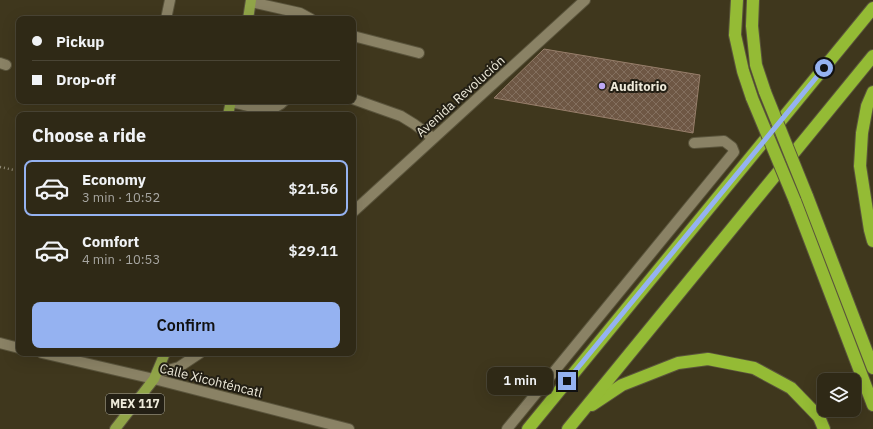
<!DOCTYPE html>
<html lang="en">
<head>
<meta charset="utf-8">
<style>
	:root { --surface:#2f2916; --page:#3b3523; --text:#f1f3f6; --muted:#a7a6a1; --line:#4a4535; --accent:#95b2f1 }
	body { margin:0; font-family:"IBM Plex Sans",sans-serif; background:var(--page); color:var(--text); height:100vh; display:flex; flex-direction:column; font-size:15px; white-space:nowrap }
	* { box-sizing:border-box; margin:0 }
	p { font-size:13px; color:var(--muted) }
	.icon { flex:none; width:22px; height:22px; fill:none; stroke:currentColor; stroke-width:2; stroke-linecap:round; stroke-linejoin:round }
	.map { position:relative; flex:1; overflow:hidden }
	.details { position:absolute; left:16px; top:112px; width:340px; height:244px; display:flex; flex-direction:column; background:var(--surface); border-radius:8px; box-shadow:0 4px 16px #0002,0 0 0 1px var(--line) }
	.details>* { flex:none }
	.banner { position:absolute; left:16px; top:16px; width:340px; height:88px; border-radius:8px; box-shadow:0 4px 16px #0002,0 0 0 1px var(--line); display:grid; align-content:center; height:88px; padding:0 16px; background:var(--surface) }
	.fabs { position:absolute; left:817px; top:373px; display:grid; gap:8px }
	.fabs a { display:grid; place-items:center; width:44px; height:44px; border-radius:8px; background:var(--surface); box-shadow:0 4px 16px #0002,0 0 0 1px var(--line); font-size:20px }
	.end { position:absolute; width:18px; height:18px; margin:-9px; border:5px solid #95b2f1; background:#111; box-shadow:0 0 0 2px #111 }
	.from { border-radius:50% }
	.bubble { position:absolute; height:28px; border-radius:8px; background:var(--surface); box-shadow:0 4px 16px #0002,0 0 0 1px var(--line); font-size:13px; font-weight:600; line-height:28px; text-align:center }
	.banner b { display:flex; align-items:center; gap:14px; height:38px; font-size:15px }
	.banner b+b { border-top:1px solid var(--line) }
	.banner i { width:10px; height:10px; background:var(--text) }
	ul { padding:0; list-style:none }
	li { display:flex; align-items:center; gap:12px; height:56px; margin:0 8px 6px; padding:0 8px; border:2px solid transparent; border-radius:8px }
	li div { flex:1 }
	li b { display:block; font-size:15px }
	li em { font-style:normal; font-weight:600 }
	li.selected { border-color:var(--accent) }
	li>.icon { width:36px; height:36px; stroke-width:1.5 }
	h2 { padding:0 16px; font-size:18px; line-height:48px }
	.button { display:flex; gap:8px; margin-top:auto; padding:8px 16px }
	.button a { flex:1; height:46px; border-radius:8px; background:var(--accent); color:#111; font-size:16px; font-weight:600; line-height:46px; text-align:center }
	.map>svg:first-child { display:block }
</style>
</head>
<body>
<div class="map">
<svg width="873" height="429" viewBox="0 0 873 429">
	<defs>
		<pattern id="building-cross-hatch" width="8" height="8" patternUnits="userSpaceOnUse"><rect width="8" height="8" fill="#6e5744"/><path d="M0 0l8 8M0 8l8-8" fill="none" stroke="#836f5e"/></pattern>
	</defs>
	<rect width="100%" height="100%" fill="#3f371d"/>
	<path fill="url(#building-cross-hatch)" stroke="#977e6a" d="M 544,49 L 700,75 L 693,133 L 494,98 Z"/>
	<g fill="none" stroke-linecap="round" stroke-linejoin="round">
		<defs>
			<g id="street">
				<path d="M 251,2 L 300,13 L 311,19"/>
				<path d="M 166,19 L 170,0"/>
				<path d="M 353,36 L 419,53"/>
				<path d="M 0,63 L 6,65"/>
				<path d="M 353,99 L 401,116 L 414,124 L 433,138"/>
				<path d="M 231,102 C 247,105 271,116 284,101"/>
				<path d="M 353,212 L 585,0"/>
				<path d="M 0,343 L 19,348"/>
				<path d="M 42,353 L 154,379 L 349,429"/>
				<path d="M 157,373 L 179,367 L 200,353"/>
				<path d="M 507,429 L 734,152 L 732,147 L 724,141 L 694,143"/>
			</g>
			<g id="primary">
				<path d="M 248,19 L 251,0"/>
				<path d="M 228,115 L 231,101"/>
				<path d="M 115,429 L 154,379 L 165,353"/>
			</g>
			<g id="highway">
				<path d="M 737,0 L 735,35 L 743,71 L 752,98"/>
				<path d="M 753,0 L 752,26 L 756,65 L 765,92"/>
				<path d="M 873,92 L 867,106 L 862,133 L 860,166 L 870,230 L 873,241"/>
				<path d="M 807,196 L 873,368"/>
				<path d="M 795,201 L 873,405"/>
				<path d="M 592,405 L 622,385 L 678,363 L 708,359 L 754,368 L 791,388 L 819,417 L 824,429"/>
				<path d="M 528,429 L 873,8"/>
				<path d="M 568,429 L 873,56"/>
			</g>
		</defs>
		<use href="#street" stroke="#5a543c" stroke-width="12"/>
		<use href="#primary" stroke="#5a543c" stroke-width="12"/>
		<use href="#highway" stroke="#5a543c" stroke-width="14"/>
		<path stroke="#948e79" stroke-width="2.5" stroke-dasharray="1 3" stroke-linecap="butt" d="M 0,167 L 14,170"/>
		<use href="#street" stroke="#8a8265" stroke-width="10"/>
		<use href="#primary" stroke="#90a448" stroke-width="10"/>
		<use href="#highway" stroke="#94bb35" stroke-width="12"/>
		<defs>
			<g id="highway-bridge">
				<path d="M 765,92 L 807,196"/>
				<path d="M 752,98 L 795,201"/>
			</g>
		</defs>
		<use href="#highway-bridge" stroke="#5a543c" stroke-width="14" stroke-linecap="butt"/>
		<use href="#highway-bridge" stroke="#94bb35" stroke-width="12"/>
	</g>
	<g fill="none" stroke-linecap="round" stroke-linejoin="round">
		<path stroke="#95b2f1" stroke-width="5" d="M 567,381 L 824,68"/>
	</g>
	<circle fill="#bea9f5" stroke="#231f14" stroke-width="1.5" cx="602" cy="86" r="4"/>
	<g text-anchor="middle" stroke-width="4" stroke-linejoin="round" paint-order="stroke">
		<rect fill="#231f14" stroke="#b1ad9f" stroke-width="1" x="106" y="394" width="58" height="20" rx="3"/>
		<g font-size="12" font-weight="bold" fill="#eeeada">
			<text x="135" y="408">MEX 117</text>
		</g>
		<g font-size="13" font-weight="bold" fill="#eeeada" stroke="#231f14" text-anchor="start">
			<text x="610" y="91">Auditorio</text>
		</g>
		<g font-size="13" fill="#eeeada" stroke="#231f14">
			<text transform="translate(460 96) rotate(-42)" y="5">Avenida Revolución</text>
			<text transform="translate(211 380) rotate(14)" y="5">Calle Xicohténcatl</text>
		</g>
	</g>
</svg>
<div class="fabs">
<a><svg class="icon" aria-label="layers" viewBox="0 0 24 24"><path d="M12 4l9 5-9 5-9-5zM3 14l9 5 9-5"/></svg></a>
</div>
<i class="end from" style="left:824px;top:68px"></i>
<i class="end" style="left:567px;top:381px"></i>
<div class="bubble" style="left:487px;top:367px;width:66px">1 min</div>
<div class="banner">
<b><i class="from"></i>Pickup</b>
<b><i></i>Drop-off</b>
</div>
<section class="details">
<h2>Choose a ride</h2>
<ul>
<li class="selected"><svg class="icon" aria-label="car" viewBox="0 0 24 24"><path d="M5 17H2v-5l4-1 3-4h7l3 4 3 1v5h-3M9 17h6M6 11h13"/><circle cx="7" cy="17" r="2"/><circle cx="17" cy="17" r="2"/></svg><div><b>Economy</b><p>3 min · 10:52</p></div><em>$21.56</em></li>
<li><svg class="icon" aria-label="car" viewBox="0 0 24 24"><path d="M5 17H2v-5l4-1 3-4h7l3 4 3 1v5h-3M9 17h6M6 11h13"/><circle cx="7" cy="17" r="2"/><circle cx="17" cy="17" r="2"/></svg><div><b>Comfort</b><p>4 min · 10:53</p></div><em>$29.11</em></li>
</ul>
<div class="button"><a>Confirm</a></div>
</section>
</div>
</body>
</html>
